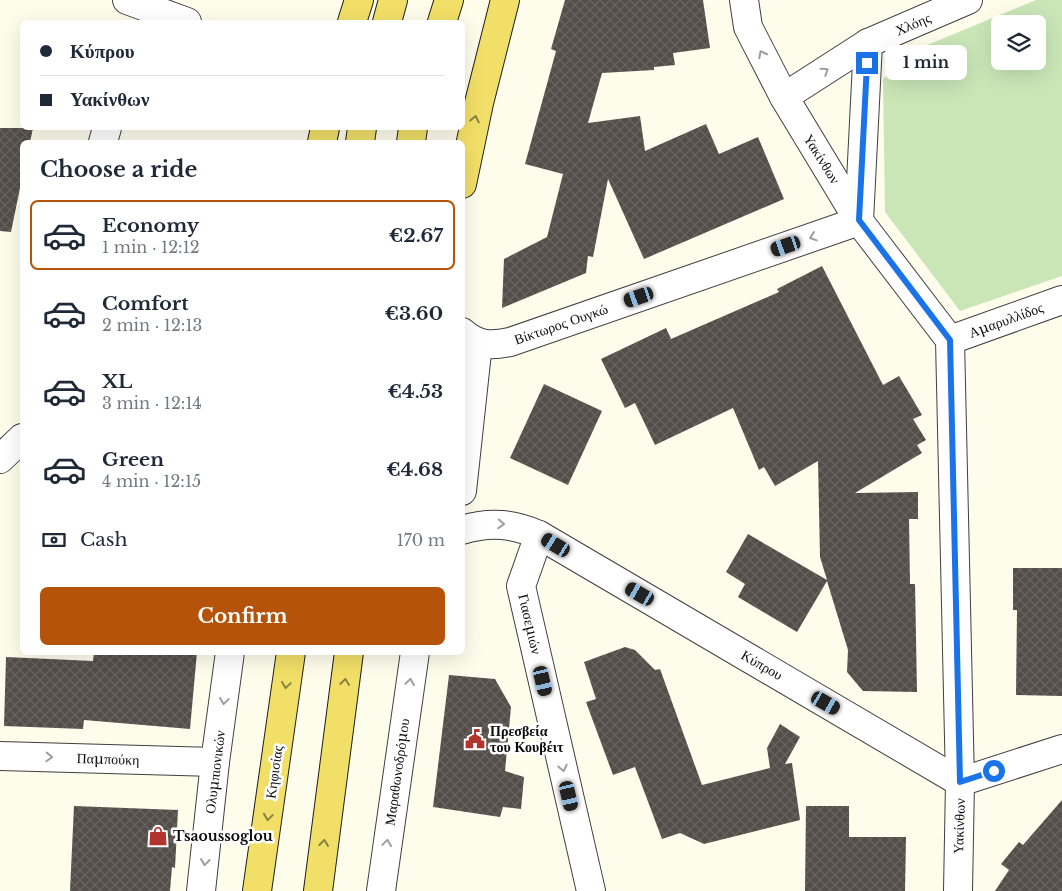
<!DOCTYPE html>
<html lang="en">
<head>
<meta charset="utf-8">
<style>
	:root { --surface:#fff; --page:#f6f6f7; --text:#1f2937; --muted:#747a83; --line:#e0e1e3; --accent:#b45309 }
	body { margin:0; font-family:"Libre Baskerville",serif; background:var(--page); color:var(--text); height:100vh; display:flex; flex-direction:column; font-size:19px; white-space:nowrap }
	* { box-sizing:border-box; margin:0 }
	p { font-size:16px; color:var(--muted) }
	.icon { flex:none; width:28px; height:28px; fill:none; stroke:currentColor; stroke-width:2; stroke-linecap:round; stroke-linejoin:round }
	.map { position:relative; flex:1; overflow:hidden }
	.drawer { position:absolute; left:20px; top:140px; width:445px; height:515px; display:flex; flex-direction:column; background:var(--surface); border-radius:8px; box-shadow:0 5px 20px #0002 }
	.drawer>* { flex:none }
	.top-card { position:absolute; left:20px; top:20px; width:445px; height:110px; border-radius:8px; box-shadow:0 5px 20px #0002; display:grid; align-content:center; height:110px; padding:0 20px; background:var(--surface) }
	.controls { position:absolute; left:991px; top:15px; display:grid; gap:10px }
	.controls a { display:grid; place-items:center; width:55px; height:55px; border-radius:8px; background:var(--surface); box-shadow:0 5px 20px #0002; font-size:25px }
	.end { position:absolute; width:22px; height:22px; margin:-11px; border:6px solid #1a73e8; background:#fff; box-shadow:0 0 0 2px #fff }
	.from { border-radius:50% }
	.bubble { position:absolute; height:35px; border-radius:8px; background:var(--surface); box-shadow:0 5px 20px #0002; font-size:16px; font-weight:800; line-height:35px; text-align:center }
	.car { position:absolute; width:15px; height:30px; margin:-15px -8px; border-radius:6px; box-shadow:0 0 4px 1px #0007; background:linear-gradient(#222 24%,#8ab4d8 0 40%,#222 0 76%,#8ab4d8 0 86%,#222 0) }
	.top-card b { display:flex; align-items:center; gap:18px; height:48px; font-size:19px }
	.top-card b+b { border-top:1px solid var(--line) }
	.top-card i { width:12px; height:12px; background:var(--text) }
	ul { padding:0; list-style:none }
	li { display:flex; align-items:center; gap:15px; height:70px; margin:0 10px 8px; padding:0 10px; border:2px solid transparent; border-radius:8px }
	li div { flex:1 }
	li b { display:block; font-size:19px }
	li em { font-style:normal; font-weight:800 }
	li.current { border-color:var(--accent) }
	li>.icon { width:45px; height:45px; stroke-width:1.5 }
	h2 { padding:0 20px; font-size:22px; line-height:60px }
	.pay { display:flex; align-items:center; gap:12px; height:55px; padding:0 20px; font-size:19px }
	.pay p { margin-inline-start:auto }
	.action { display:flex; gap:10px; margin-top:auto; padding:10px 20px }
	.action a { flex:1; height:58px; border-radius:8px; background:var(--accent); color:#fff; font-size:20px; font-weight:800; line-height:58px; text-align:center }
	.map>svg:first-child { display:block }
</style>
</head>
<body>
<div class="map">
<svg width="1062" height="891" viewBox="0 0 1062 891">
	<defs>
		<pattern id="building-cross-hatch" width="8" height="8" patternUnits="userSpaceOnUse" patternTransform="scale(1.25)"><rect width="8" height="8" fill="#534e49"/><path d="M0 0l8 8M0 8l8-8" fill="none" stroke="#67635f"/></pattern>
	</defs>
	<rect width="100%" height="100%" fill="#fefceb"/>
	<path fill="#cae6b7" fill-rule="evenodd" d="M 1036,0 L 1062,0 L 1062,276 L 960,311 L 885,212 L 883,79 L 915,50 ZM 1000,24 L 1038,24 L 1038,61 L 1000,61 Z"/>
	<g fill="url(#building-cross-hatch)">
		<path d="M 565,0 L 703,0 L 710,48 L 673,53 L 675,65 L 654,67 L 654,70 L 602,73 L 588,123 L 640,116 L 645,151 L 706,124 L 719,154 L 758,137 L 784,199 L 644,259 L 608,179 L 593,257 L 588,256 L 586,273 L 502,308 L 504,259 L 547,237 L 563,174 L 525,164 L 556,51 L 551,49 Z"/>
		<path d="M 0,128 L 33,128 L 30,142 L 22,142 L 22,178 L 11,232 L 0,231 Z"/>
		<path d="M 822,266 L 883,385 L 899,376 L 922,415 L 913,419 L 926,440 L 917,445 L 922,453 L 855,493 L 918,492 L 918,519 L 909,519 L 910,584 L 915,584 L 917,692 L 863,691 L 847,672 L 848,650 L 827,581 L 797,632 L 738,597 L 745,584 L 726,572 L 748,534 L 827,580 L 820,557 L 818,461 L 775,486 L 764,467 L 759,470 L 733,408 L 655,445 L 635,403 L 625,408 L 601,359 L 666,328 L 671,339 L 779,292 L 777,289 Z"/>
		<path d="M 544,384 L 602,411 L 568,485 L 510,458 Z"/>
		<path d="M 1013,568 L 1062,568 L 1062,696 L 1016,695 L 1017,610 L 1013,610 Z"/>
		<path d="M 625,647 L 635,650 L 655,670 L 660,669 L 702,785 L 770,768 L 767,748 L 780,724 L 800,737 L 785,764 L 792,763 L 800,820 L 704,844 L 680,833 L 662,839 L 635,767 L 613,775 L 586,702 L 596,699 L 584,662 Z"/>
		<path d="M 94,652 L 197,652 L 190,729 L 84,720 L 83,729 L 4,726 L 6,657 L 93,661 Z"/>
		<path d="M 449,675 L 495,679 L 511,707 L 505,771 L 524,777 L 521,809 L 503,807 L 500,817 L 433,807 Z"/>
		<path d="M 1062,800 L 1062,891 L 995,891 L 1009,870 L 1001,864 L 1019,842 L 1023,845 Z"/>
		<path d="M 74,806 L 178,810 L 175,868 L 172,867 L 170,891 L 70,891 Z"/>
		<path d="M 806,806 L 849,806 L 849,837 L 906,837 L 905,891 L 805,891 Z"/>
	</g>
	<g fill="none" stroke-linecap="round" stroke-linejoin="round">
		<defs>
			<g id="minor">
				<path d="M 127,0 L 187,22"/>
				<path d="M 744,0 L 748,27 L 784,97 L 859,221 L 950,340 L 960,782 L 958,891"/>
				<path d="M 784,97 L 868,43 L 968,0"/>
				<path d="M 103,142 L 107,128"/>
				<path d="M 462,332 C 478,346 491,346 510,342 L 859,221 L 868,43"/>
				<path d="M 950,340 L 1062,300"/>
				<path d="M 0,459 L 22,438"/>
				<path d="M 462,491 L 478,343"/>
				<path d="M 462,530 C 491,521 513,524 539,535 L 960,782 L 1062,749"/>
				<path d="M 539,535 L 521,586 L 591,891"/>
				<path d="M 0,756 L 215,762"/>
				<path d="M 201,891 L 215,762 L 230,652"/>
				<path d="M 381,891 L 415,652"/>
			</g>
			<g id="major">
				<path d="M 352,22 L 359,0"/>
				<path d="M 387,22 L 393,0"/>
				<path d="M 442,22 L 449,0"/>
				<path d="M 322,142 L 325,128"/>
				<path d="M 360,142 L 362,128"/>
				<path d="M 411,142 L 413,128"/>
				<path d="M 462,184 L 479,103 L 505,0"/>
				<path d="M 257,891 L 291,652"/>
				<path d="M 318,891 L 349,652"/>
			</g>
		</defs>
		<use href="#minor" stroke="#3f3f3f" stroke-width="30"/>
		<use href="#major" stroke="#1d1d1d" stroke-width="30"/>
		<use href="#minor" stroke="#fff" stroke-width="28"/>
		<use href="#major" stroke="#f1df68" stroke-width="28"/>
	</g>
	<defs><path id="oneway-chevron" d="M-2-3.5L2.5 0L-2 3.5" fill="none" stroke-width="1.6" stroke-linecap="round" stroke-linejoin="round" transform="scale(1.25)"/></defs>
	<g stroke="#9e9e9e">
		<use href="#oneway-chevron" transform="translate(762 54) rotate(-117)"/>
		<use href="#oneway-chevron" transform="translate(825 71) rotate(-33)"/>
		<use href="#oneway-chevron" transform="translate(813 237) rotate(161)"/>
		<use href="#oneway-chevron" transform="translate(501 524) rotate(4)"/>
		<use href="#oneway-chevron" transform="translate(410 682) rotate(-82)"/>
		<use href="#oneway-chevron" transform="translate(224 701) rotate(98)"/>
		<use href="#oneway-chevron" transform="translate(49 757) rotate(2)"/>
		<use href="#oneway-chevron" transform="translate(563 768) rotate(77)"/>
		<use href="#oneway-chevron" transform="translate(387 843) rotate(-82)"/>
		<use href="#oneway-chevron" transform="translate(205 862) rotate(96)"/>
	</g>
	<g stroke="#8a803f">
		<use href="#oneway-chevron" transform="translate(475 119) rotate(-78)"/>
		<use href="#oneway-chevron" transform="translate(345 682) rotate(-83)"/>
		<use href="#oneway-chevron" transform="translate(286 685) rotate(98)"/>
		<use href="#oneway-chevron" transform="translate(268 817) rotate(98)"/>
		<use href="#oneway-chevron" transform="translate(324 843) rotate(-83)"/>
	</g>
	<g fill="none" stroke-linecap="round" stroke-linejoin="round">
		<path stroke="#1a73e8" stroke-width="6" d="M 867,63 L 859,220 L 950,340 L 960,782 L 994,771"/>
	</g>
	<defs>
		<symbol id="civic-bare" viewBox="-9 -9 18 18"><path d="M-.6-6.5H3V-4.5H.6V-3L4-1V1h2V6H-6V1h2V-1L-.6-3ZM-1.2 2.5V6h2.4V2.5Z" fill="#b3342c" stroke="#fff" stroke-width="2.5" paint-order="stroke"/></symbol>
		<symbol id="shop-bare" viewBox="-9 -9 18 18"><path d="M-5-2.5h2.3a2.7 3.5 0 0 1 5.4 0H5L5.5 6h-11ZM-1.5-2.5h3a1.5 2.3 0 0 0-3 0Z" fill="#b3342c" stroke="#fff" stroke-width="2.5" paint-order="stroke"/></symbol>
	</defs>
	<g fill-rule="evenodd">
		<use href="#civic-bare" x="461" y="725" width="28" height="28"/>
		<use href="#shop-bare" x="144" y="822" width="28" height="28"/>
	</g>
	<g text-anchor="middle" stroke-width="5" stroke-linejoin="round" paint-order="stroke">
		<g font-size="14" fill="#0c0c0c" stroke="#fff">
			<text transform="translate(913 24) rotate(-23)" y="5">Χλόης</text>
			<text transform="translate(822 159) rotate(58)" y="5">Υακίνθων</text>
			<text transform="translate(1006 320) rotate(-20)" y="5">Αμαρυλλίδος</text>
			<text transform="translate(561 324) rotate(-19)" y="5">Βίκτωρος Ουγκώ</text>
			<text transform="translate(530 624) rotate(77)" y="5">Γιασεμιών</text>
			<text transform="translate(762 665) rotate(30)" y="5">Κύπρου</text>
			<text transform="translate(108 759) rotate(2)" y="5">Παμπούκη</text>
			<text transform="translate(215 772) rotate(-83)" y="5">Ολυμπιονικών</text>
			<text transform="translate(274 772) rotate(-82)" y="5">Κηφισίας</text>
			<text transform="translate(397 772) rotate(-82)" y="5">Μαραθωνοδρόμου</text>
			<text transform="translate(959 826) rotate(-88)" y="5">Υακίνθων</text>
		</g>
		<g font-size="14" font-weight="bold" fill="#0c0c0c" stroke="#fff" text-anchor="start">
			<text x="490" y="736">Πρεσβεία<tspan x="490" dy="16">του Κουβέιτ</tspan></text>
			<text x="173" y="841">Tsaoussoglou</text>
		</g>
	</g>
</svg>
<div class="controls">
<a><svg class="icon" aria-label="layers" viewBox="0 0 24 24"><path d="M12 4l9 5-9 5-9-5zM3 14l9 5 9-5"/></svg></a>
</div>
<i class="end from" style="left:994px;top:771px"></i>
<i class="end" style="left:867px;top:63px"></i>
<div class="bubble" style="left:885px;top:45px;width:82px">1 min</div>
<i class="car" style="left:786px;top:246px;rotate:251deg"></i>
<i class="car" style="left:639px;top:297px;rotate:251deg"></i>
<i class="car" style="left:556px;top:545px;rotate:301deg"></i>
<i class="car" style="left:640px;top:594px;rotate:300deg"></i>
<i class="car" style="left:543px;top:681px;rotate:167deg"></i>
<i class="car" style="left:826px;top:703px;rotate:120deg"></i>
<i class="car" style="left:569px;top:796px;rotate:167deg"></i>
<div class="top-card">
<b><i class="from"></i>Κύπρου</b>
<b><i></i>Υακίνθων</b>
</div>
<section class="drawer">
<h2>Choose a ride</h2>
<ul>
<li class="current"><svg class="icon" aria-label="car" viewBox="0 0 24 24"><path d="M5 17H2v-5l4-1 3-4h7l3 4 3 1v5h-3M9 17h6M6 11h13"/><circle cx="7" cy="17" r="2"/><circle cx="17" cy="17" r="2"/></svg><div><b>Economy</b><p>1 min · 12:12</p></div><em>€2.67</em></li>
<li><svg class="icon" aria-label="car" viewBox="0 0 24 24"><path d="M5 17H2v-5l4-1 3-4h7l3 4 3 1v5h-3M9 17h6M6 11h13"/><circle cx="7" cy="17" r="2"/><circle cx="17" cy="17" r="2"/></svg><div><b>Comfort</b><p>2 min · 12:13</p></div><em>€3.60</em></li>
<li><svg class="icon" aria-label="car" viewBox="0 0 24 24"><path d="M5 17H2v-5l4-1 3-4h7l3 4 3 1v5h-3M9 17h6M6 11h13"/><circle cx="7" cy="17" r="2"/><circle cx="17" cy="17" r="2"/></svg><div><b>XL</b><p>3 min · 12:14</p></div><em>€4.53</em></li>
<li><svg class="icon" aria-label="car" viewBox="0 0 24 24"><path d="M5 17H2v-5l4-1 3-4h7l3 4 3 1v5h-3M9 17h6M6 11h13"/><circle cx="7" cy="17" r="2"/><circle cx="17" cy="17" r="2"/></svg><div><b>Green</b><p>4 min · 12:15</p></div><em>€4.68</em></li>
</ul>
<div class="pay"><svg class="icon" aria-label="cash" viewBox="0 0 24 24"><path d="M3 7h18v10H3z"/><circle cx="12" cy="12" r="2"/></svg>Cash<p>170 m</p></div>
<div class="action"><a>Confirm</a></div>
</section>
</div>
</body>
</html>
